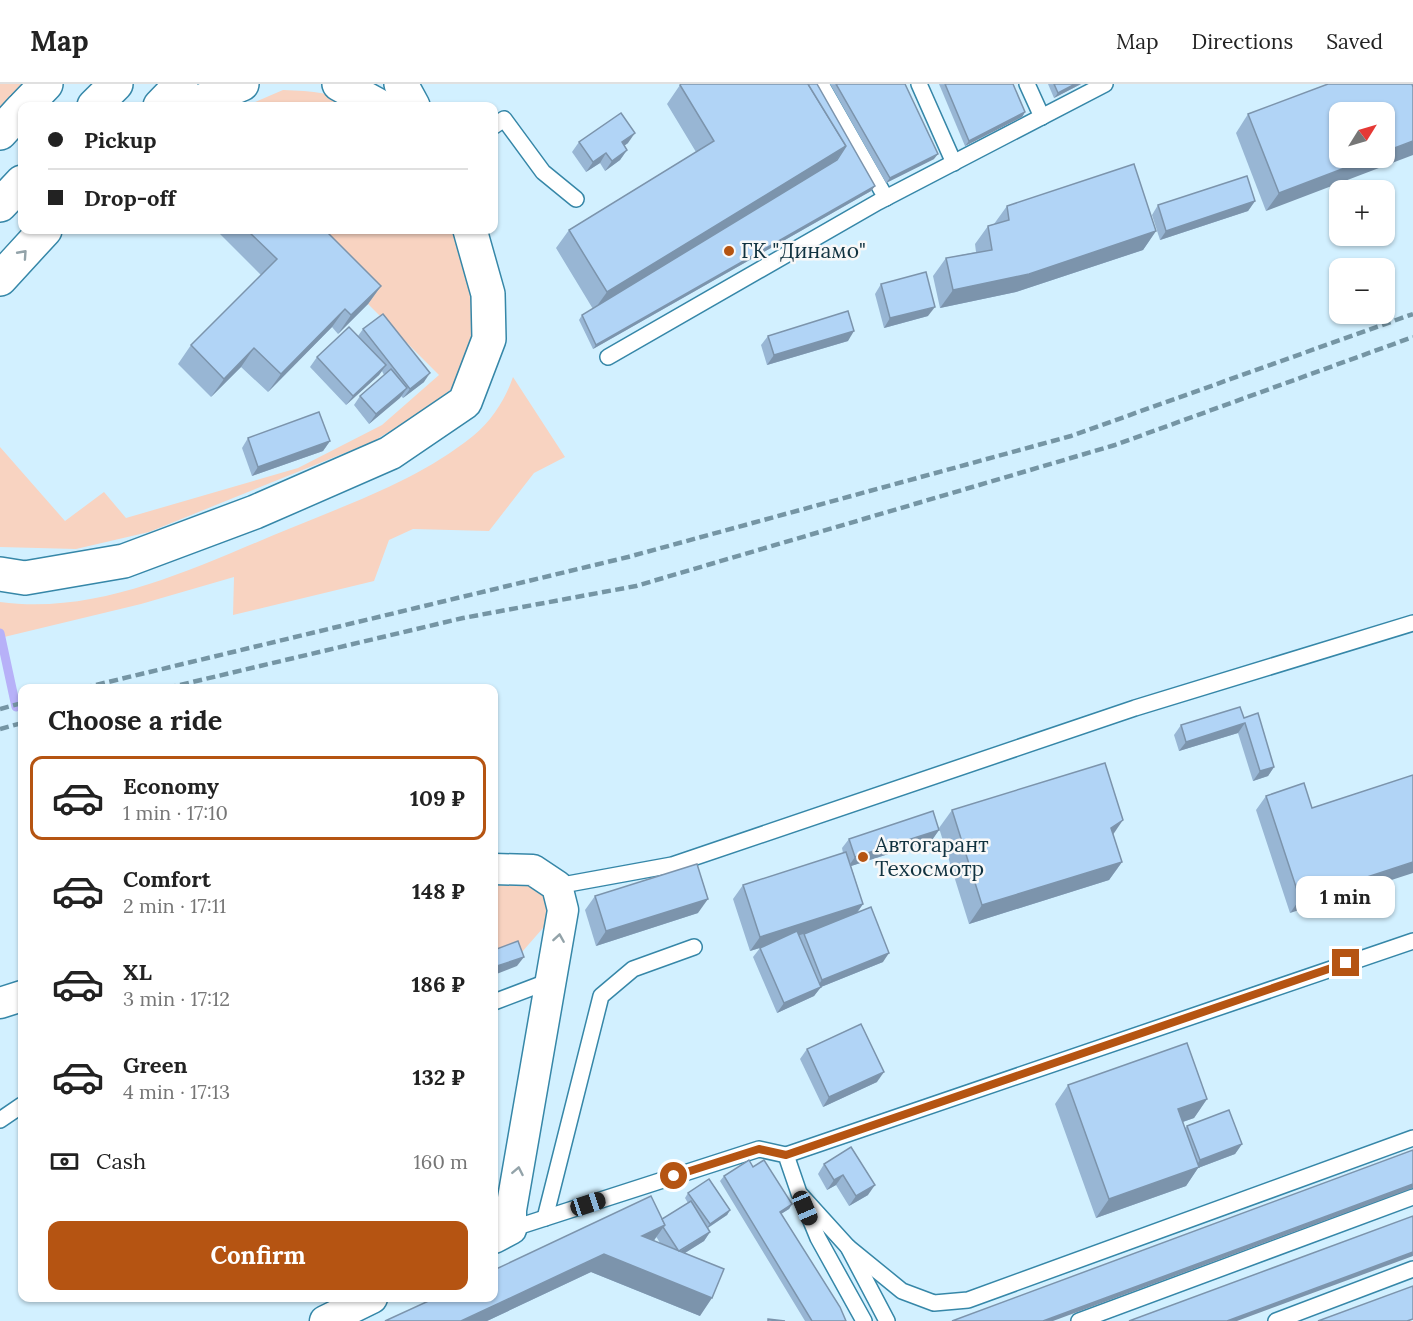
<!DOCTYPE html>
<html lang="en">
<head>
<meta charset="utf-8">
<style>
	:root { --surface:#fff; --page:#f2f2f2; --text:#222; --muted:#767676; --line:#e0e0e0; --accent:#b55412 }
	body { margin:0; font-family:Lora,serif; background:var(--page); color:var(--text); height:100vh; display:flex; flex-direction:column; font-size:22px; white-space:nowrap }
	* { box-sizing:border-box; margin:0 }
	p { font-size:20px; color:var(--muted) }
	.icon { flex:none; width:33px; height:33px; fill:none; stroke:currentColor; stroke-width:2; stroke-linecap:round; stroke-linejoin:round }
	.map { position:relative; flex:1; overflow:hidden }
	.panel { position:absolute; left:18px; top:600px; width:480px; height:618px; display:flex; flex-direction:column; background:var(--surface); border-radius:12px; box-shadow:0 2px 4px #0004 }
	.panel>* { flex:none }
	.guide { position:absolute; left:18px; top:18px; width:480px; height:132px; border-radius:12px; box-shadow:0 2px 4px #0004; display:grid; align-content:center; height:132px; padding:0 30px; background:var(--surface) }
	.needle { width:39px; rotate:53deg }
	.buttons { position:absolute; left:1329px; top:18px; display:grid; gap:12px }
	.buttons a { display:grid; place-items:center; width:66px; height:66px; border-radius:12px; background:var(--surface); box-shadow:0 2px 4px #0004; font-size:30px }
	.end { position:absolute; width:27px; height:27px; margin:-14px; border:8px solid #b55412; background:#fff; box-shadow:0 0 0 3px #fff }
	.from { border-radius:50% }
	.bubble { position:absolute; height:42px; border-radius:12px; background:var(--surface); box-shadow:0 2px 4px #0004; font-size:20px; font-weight:700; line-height:42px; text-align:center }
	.car { position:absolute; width:18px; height:36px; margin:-18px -9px; border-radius:8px; box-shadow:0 0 4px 2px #0007; background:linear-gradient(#222 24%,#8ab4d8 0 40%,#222 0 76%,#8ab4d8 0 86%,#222 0) }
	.guide b { display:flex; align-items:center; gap:21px; height:57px; font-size:22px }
	.guide b+b { border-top:2px solid var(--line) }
	.guide i { width:15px; height:15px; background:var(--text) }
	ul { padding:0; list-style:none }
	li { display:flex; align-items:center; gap:18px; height:84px; margin:0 12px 9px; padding:0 18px; border:3px solid transparent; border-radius:12px }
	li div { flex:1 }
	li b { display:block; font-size:22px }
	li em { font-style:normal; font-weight:700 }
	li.active { border-color:var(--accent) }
	li>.icon { width:54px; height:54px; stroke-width:1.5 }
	h2 { padding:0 30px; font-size:27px; line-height:72px }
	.pay { display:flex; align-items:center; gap:15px; height:66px; padding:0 30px; font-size:22px }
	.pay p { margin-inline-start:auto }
	.action { display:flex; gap:12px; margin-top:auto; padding:12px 30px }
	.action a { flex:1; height:69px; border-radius:12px; background:var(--accent); color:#fff; font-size:24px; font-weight:700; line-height:69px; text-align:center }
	header { display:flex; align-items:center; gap:36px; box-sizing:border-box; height:84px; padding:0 30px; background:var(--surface); border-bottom:2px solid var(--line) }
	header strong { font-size:28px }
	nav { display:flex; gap:33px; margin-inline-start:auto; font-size:21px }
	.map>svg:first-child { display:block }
</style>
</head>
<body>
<header>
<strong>Map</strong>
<nav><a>Map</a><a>Directions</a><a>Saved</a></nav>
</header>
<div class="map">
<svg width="1413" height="1237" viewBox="0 0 1413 1237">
	<rect width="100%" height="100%" fill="#d2f0ff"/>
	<g fill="#f8d3c1">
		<path d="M 0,0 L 30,0 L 0,32 Z"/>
		<path d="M 283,6 C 312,7 336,9 361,22 L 246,22 Z"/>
		<path d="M 294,146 L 458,146 L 472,197 L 477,249 L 463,287 L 451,305 L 427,325 L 372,358 L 149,448 L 76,465 L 0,463 L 0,363 L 65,437 L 104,408 L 126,434 L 298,384 L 382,341 L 439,291 Z"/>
		<path d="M 513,293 L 565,373 L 534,389 L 489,447 L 413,445 L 389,456 L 374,497 L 233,531 L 234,493 L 141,520 L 0,554 L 0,518 C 101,532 200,481 291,444 C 356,417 418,396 473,352 C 492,337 506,314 513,293 Z"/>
		<path d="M 521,796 L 548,805 L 557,828 L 515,876 L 494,873 L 494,801 Z"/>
	</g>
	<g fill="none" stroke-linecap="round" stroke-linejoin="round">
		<path stroke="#b7b1f8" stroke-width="9" d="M 0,549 L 16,623"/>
		<defs>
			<g id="service">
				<path d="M 821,0 L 886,114"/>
				<path d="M 919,0 L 954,79"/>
				<path d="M 1027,0 L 1042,33"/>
				<path d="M 494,42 L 504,35 L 543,88 L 576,115"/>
				<path d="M 608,273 L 878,118 L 1105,0"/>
				<path d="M 557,802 L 672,781 L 1135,624 L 1413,539"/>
				<path d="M 494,918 L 552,896"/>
				<path d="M 0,1036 L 22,1021"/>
				<path d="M 786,1071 L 1413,857"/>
				<path d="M 804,1120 L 818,1154 L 864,1237"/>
				<path d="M 545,1134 L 601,912 L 633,885 L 694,863"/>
				<path d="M 511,1145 L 759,1065 L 786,1071 L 799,1109 L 848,1163 L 887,1237"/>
				<path d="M 848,1163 L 902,1207 L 934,1219 L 968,1216 L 1413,1054"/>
				<path d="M 1079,1237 L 1413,1113"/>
				<path d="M 1276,1237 L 1413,1185"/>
			</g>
			<g id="minor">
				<path d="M 494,785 L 533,786 L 557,802 L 563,826 L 511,1126 L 511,1145 L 494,1154"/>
				<path d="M 0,919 L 22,912"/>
				<path d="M 325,1237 L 372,1214"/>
			</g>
			<g id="tertiary">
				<path d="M 339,0 L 379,22"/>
				<path d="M 401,0 L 413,22"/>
				<path d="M 25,22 L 46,0"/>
				<path d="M 190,22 L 242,0"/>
				<path d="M 0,49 L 22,25"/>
				<path d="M 0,490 L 25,494 L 124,477 L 255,428 L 390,369 L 465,318 L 489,255 L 488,210 L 470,146"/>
			</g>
			<g id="primary">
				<path d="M 94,22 L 116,0"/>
				<path d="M 160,22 L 181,0"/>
				<path d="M 0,121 L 22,98"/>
				<path d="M 0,195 L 45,146"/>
			</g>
		</defs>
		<use href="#service" stroke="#3687a8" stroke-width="18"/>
		<use href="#minor" stroke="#3687a8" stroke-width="33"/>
		<use href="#tertiary" stroke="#3687a8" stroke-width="36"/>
		<use href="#primary" stroke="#3687a8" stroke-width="36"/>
		<use href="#service" stroke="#fff" stroke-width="15"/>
		<use href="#minor" stroke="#fff" stroke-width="30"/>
		<use href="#tertiary" stroke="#fff" stroke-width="33"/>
		<use href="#primary" stroke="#fff" stroke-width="33"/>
		<g stroke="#7595a4" stroke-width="4.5" stroke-dasharray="9 4.5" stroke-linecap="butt">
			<path d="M 83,604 L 628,473 L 1071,352 L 1413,230"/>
			<path d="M 167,604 L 463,534 L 636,502 L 1115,361 L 1413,253"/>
			<path d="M 0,625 L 22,619"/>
			<path d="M 0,645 L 22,639"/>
		</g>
	</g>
	<g fill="#98b6d4" fill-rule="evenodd">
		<path d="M 830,0 L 905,0 L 934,75 L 886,99 Z"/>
		<path d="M 939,0 L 1013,0 L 1025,28 L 1022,33 L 965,62 Z"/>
		<path d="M 1048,0 L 1081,0 L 1054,14 Z"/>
		<path d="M 680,1 L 875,102 L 871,107 L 593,265 L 579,236 L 582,231 L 593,225 L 556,164 L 569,146 L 696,68 L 667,20 Z"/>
		<path d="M 1413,3 L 1266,127 L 1236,49 L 1248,30 Z"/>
		<path d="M 579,58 L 628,59 L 624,62 L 627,66 L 620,76 L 605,87 L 600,79 L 586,88 L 572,68 Z"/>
		<path d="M 1255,117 L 1248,127 L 1160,156 L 1152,131 L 1158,121 Z"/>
		<path d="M 1007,122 L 1156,147 L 1143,166 L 1016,208 L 940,224 L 933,192 L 946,174 L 976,168 L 975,160 L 988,142 L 994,140 Z"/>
		<path d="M 216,146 L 325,146 L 381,202 L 368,220 L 338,250 L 332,243 L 268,308 L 241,283 L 211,313 L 178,280 L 191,261 L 261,191 Z"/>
		<path d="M 881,200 L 928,232 L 884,244 L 875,210 Z"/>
		<path d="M 363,245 L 424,298 L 403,314 L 401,312 L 369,340 L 354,321 L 360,312 L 384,291 L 382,287 L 379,291 L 346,321 L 310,283 L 317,273 L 358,252 Z"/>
		<path d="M 768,252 L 848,257 L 767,281 L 761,261 Z"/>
		<path d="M 248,354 L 330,357 L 323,367 L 252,392 L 242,364 Z"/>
		<path d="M 1244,634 L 1274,683 L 1268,692 L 1253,697 L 1238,649 L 1179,667 L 1174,651 L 1181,641 Z"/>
		<path d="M 1413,691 L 1290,829 L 1256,726 L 1266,712 L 1312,724 Z"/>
		<path d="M 952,726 L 1113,750 L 1122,778 L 1109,796 L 969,840 L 939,744 Z"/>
		<path d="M 939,746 L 932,756 L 851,782 L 863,820 L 857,829 L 883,878 L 821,903 L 814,912 L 777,929 L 753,873 L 760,864 L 750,867 L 733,815 L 743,801 L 843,769 L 842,764 L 849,755 Z"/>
		<path d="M 595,812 L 698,829 L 596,862 L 585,826 Z"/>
		<path d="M 807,965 L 877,998 L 823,1023 L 800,975 Z"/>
		<path d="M 1068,1001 L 1207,1015 L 1194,1034 L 1183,1038 L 1185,1044 L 1187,1042 L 1242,1060 L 1235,1070 L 1198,1084 L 1186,1102 L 1096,1134 L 1055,1020 Z"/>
		<path d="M 851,1063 L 868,1111 L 849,1122 L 836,1101 L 827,1106 L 818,1090 L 824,1080 Z"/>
		<path d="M 22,1081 L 22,1112 L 18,1107 Z"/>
		<path d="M 753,1083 L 792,1120 L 789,1125 L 781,1130 L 846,1237 L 805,1237 L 720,1097 L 724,1092 Z"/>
		<path d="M 688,1109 L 730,1126 L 727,1131 L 708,1144 L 710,1148 L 704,1157 L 685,1169 L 700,1232 L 591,1188 L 487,1237 L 385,1237 L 662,1135 L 688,1119 L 685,1114 ZM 656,1153 L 657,1154 L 660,1159 L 654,1157 Z"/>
	</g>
	<g fill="#7c94ac">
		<path d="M 1075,0 L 1081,0 L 1054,14 L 1058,9 Z"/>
		<path d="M 1025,28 L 1022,33 L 965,62 L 969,57 Z"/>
		<path d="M 635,49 L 628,59 L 615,68 L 622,58 Z"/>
		<path d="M 1413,57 L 1413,71 L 1266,127 L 1279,109 L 1371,74 L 1384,74 L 1384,68 Z"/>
		<path d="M 846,62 L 833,81 L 594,226 L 607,208 Z"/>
		<path d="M 627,66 L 620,76 L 605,87 L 612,77 Z"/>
		<path d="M 606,69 L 600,79 L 586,88 L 593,78 Z"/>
		<path d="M 938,70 L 934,75 L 886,99 L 890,94 Z"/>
		<path d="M 875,102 L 871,107 L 593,265 L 596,261 Z"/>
		<path d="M 1255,117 L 1248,127 L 1160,156 L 1166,147 Z"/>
		<path d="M 1156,147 L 1143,166 L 1016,208 L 940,224 L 953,206 Z"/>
		<path d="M 381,202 L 368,220 L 338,250 L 351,231 Z"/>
		<path d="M 935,223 L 928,232 L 884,244 L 890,234 Z"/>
		<path d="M 345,225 L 332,243 L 268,308 L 281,290 Z"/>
		<path d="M 854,247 L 848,257 L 767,281 L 774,271 Z"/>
		<path d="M 254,264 L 241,283 L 211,313 L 224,295 Z"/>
		<path d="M 386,281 L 379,291 L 346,321 L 353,312 Z"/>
		<path d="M 430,289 L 424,298 L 403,314 L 410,305 Z"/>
		<path d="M 407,304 L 400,314 L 369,340 L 376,330 Z"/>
		<path d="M 330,357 L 323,367 L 252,392 L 258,383 Z"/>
		<path d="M 1245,639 L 1238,649 L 1179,667 L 1186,658 Z"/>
		<path d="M 1274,683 L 1268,692 L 1253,697 L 1260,687 Z"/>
		<path d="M 1123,736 L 1110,755 L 1111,744 Z"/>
		<path d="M 939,746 L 932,756 L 848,783 L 855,773 Z"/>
		<path d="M 1122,778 L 1109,796 L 969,840 L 982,821 Z"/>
		<path d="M 1413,778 L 1413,789 L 1290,829 L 1300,815 Z"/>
		<path d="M 708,815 L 698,829 L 596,862 L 606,847 Z"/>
		<path d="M 863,820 L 853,834 L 750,867 L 760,853 Z"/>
		<path d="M 889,869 L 883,878 L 821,903 L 814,912 L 777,929 L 784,919 L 815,905 L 822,896 Z"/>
		<path d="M 524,873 L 517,882 L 494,891 L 494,883 Z"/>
		<path d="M 884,988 L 877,998 L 823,1023 L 829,1013 Z"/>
		<path d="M 1207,1015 L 1194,1034 L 1165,1044 L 1178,1025 Z"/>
		<path d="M 1242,1060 L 1235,1070 L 1198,1084 L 1186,1102 L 1096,1134 L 1109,1115 L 1194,1085 L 1200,1076 Z"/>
		<path d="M 843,1091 L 836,1101 L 827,1106 L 834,1096 Z"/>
		<path d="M 1413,1100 L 1413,1104 L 1053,1237 L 1043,1237 Z"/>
		<path d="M 875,1101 L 868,1111 L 849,1122 L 856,1112 Z"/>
		<path d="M 792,1120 L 789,1125 L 776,1133 L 780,1128 Z"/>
		<path d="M 730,1126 L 727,1131 L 706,1145 L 710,1140 Z"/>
		<path d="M 665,1141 L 652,1159 L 642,1152 Z"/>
		<path d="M 710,1148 L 704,1157 L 672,1177 L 679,1168 Z"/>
		<path d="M 1413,1168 L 1413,1172 L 1237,1237 L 1227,1237 Z"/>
		<path d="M 604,1170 L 712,1214 L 700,1232 L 591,1188 L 487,1237 L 461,1237 Z"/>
	</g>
	<g fill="#b1d4f6" stroke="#7c94ac" stroke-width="1.5">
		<path d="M 681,0 L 808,0 L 846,62 L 607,208 L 569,146 L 714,57 L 680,1 Z"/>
		<path d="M 808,0 L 817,0 L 875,102 L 596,261 L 582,231 L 837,76 L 846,62 Z"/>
		<path d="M 836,0 L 905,0 L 938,70 L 890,94 Z"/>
		<path d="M 945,0 L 1013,0 L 1025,28 L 969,57 Z"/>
		<path d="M 1054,0 L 1075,0 L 1058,9 Z"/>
		<path d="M 1328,0 L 1412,0 L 1413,3 L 1413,57 L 1384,68 L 1384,28 L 1340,28 L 1340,74 L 1371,74 L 1279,109 L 1248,30 Z"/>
		<path d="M 621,29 L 635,49 L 622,58 L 627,66 L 612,77 L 606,69 L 593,78 L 579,58 Z"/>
		<path d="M 1134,80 L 1156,147 L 1029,190 L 953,206 L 946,174 L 992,166 L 988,142 L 1009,136 L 1007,122 Z"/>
		<path d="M 1247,92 L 1255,117 L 1166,147 L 1158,121 Z"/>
		<path d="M 247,146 L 325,146 L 381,202 L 351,231 L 345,225 L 281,290 L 254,264 L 224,295 L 191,261 L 277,175 Z"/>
		<path d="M 926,188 L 935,223 L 890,234 L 881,200 Z"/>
		<path d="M 848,227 L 854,247 L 774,271 L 768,252 Z"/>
		<path d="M 383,230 L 430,289 L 410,305 L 363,245 Z"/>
		<path d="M 349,243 L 386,281 L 353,312 L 317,273 Z"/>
		<path d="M 391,285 L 407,304 L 376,330 L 360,312 Z"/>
		<path d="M 319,328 L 330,357 L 258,383 L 248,354 Z"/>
		<path d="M 1240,623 L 1244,634 L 1258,629 L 1274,683 L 1260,687 L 1245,639 L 1186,658 L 1181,641 Z"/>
		<path d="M 1105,679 L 1123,736 L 1111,744 L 1122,778 L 982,821 L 952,726 Z"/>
		<path d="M 1413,691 L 1413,778 L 1300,815 L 1266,712 L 1304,699 L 1312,724 Z"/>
		<path d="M 933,727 L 939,746 L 855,773 L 849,755 Z"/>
		<path d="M 846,768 L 863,820 L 760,853 L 743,801 Z"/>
		<path d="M 697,780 L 708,815 L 606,847 L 595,812 Z"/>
		<path d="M 871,823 L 889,869 L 822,896 L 804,850 Z"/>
		<path d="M 797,847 L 821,903 L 784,919 L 760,864 Z"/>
		<path d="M 518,857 L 524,873 L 494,883 L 494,866 Z"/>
		<path d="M 861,940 L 884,988 L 829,1013 L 807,965 Z"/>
		<path d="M 1187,959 L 1207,1015 L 1178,1025 L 1199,1083 L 1109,1115 L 1068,1001 Z"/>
		<path d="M 1229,1026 L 1242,1060 L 1200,1076 L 1187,1042 Z"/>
		<path d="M 851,1063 L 875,1101 L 856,1112 L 843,1091 L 834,1096 L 824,1080 Z"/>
		<path d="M 1413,1066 L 1413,1100 L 1043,1237 L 952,1237 Z"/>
		<path d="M 749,1076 L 753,1083 L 764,1076 L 792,1120 L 780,1128 L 840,1223 L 846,1237 L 812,1237 L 724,1092 Z"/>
		<path d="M 709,1095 L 730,1126 L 710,1140 L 688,1109 Z"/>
		<path d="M 651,1112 L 665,1141 L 642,1152 L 724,1185 L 712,1214 L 604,1170 L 461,1237 L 385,1237 L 435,1214 L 494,1214 L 494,1186 Z"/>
		<path d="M 691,1117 L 710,1148 L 679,1167 L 678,1166 L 663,1143 L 665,1141 L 662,1135 Z"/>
		<path d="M 1413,1132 L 1413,1168 L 1227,1237 L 1129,1237 Z"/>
		<path d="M 1413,1202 L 1413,1235 L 1407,1237 L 1318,1237 Z"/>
		<path d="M 768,1235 L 785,1237 L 768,1237 Z"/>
	</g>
	<defs><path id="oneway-chevron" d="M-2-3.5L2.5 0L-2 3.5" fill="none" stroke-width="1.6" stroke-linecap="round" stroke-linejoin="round" transform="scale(1.5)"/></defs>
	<g stroke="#93a3a9">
		<use href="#oneway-chevron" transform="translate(23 170) rotate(-48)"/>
		<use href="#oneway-chevron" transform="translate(559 854) rotate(-81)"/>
		<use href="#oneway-chevron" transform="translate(518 1087) rotate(-79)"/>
	</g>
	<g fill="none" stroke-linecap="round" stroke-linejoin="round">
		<path stroke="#b55412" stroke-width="8" d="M 674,1092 L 759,1065 L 786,1071 L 1346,879"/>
	</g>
	<g fill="#b55412" stroke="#f8f8f8" stroke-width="2">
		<circle cx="729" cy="167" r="6"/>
		<circle cx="863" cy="773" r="6"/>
	</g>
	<g text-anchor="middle" stroke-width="5" stroke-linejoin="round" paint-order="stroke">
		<g font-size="21" fill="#103240" stroke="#f8f8f8" text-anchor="start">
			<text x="741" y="174">ГК "Динамо"</text>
			<text x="875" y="768">Автогарант<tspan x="875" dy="24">Техосмотр</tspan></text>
		</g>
	</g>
</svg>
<div class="buttons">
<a><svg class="needle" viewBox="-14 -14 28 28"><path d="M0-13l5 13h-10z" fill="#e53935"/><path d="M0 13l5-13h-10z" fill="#767676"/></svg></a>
<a>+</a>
<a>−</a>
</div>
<i class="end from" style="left:674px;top:1092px"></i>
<i class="end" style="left:1346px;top:879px"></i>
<div class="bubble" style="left:1296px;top:792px;width:99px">1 min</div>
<i class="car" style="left:588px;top:1120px;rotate:72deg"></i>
<i class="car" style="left:805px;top:1124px;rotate:157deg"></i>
<div class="guide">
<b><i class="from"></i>Pickup</b>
<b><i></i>Drop-off</b>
</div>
<section class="panel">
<h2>Choose a ride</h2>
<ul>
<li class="active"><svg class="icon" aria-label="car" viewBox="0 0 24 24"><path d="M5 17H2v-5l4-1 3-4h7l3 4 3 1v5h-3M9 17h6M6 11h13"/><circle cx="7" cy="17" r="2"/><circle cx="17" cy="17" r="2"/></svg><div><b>Economy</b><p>1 min · 17:10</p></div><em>109 ₽</em></li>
<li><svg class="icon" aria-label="car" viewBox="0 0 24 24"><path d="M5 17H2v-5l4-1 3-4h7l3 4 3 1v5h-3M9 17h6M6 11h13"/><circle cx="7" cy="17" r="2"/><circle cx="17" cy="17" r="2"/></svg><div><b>Comfort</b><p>2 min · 17:11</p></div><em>148 ₽</em></li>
<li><svg class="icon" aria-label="car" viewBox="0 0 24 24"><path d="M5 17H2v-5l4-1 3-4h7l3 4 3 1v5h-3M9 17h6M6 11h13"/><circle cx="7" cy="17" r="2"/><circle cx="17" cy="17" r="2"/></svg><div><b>XL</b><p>3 min · 17:12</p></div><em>186 ₽</em></li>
<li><svg class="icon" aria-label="car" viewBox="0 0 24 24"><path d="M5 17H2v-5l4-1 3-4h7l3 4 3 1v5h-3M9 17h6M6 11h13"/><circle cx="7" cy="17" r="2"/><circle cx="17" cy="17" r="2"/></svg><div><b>Green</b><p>4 min · 17:13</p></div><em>132 ₽</em></li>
</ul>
<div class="pay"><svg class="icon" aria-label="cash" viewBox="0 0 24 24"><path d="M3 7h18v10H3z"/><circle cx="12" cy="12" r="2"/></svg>Cash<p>160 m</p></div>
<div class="action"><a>Confirm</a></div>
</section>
</div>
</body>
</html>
